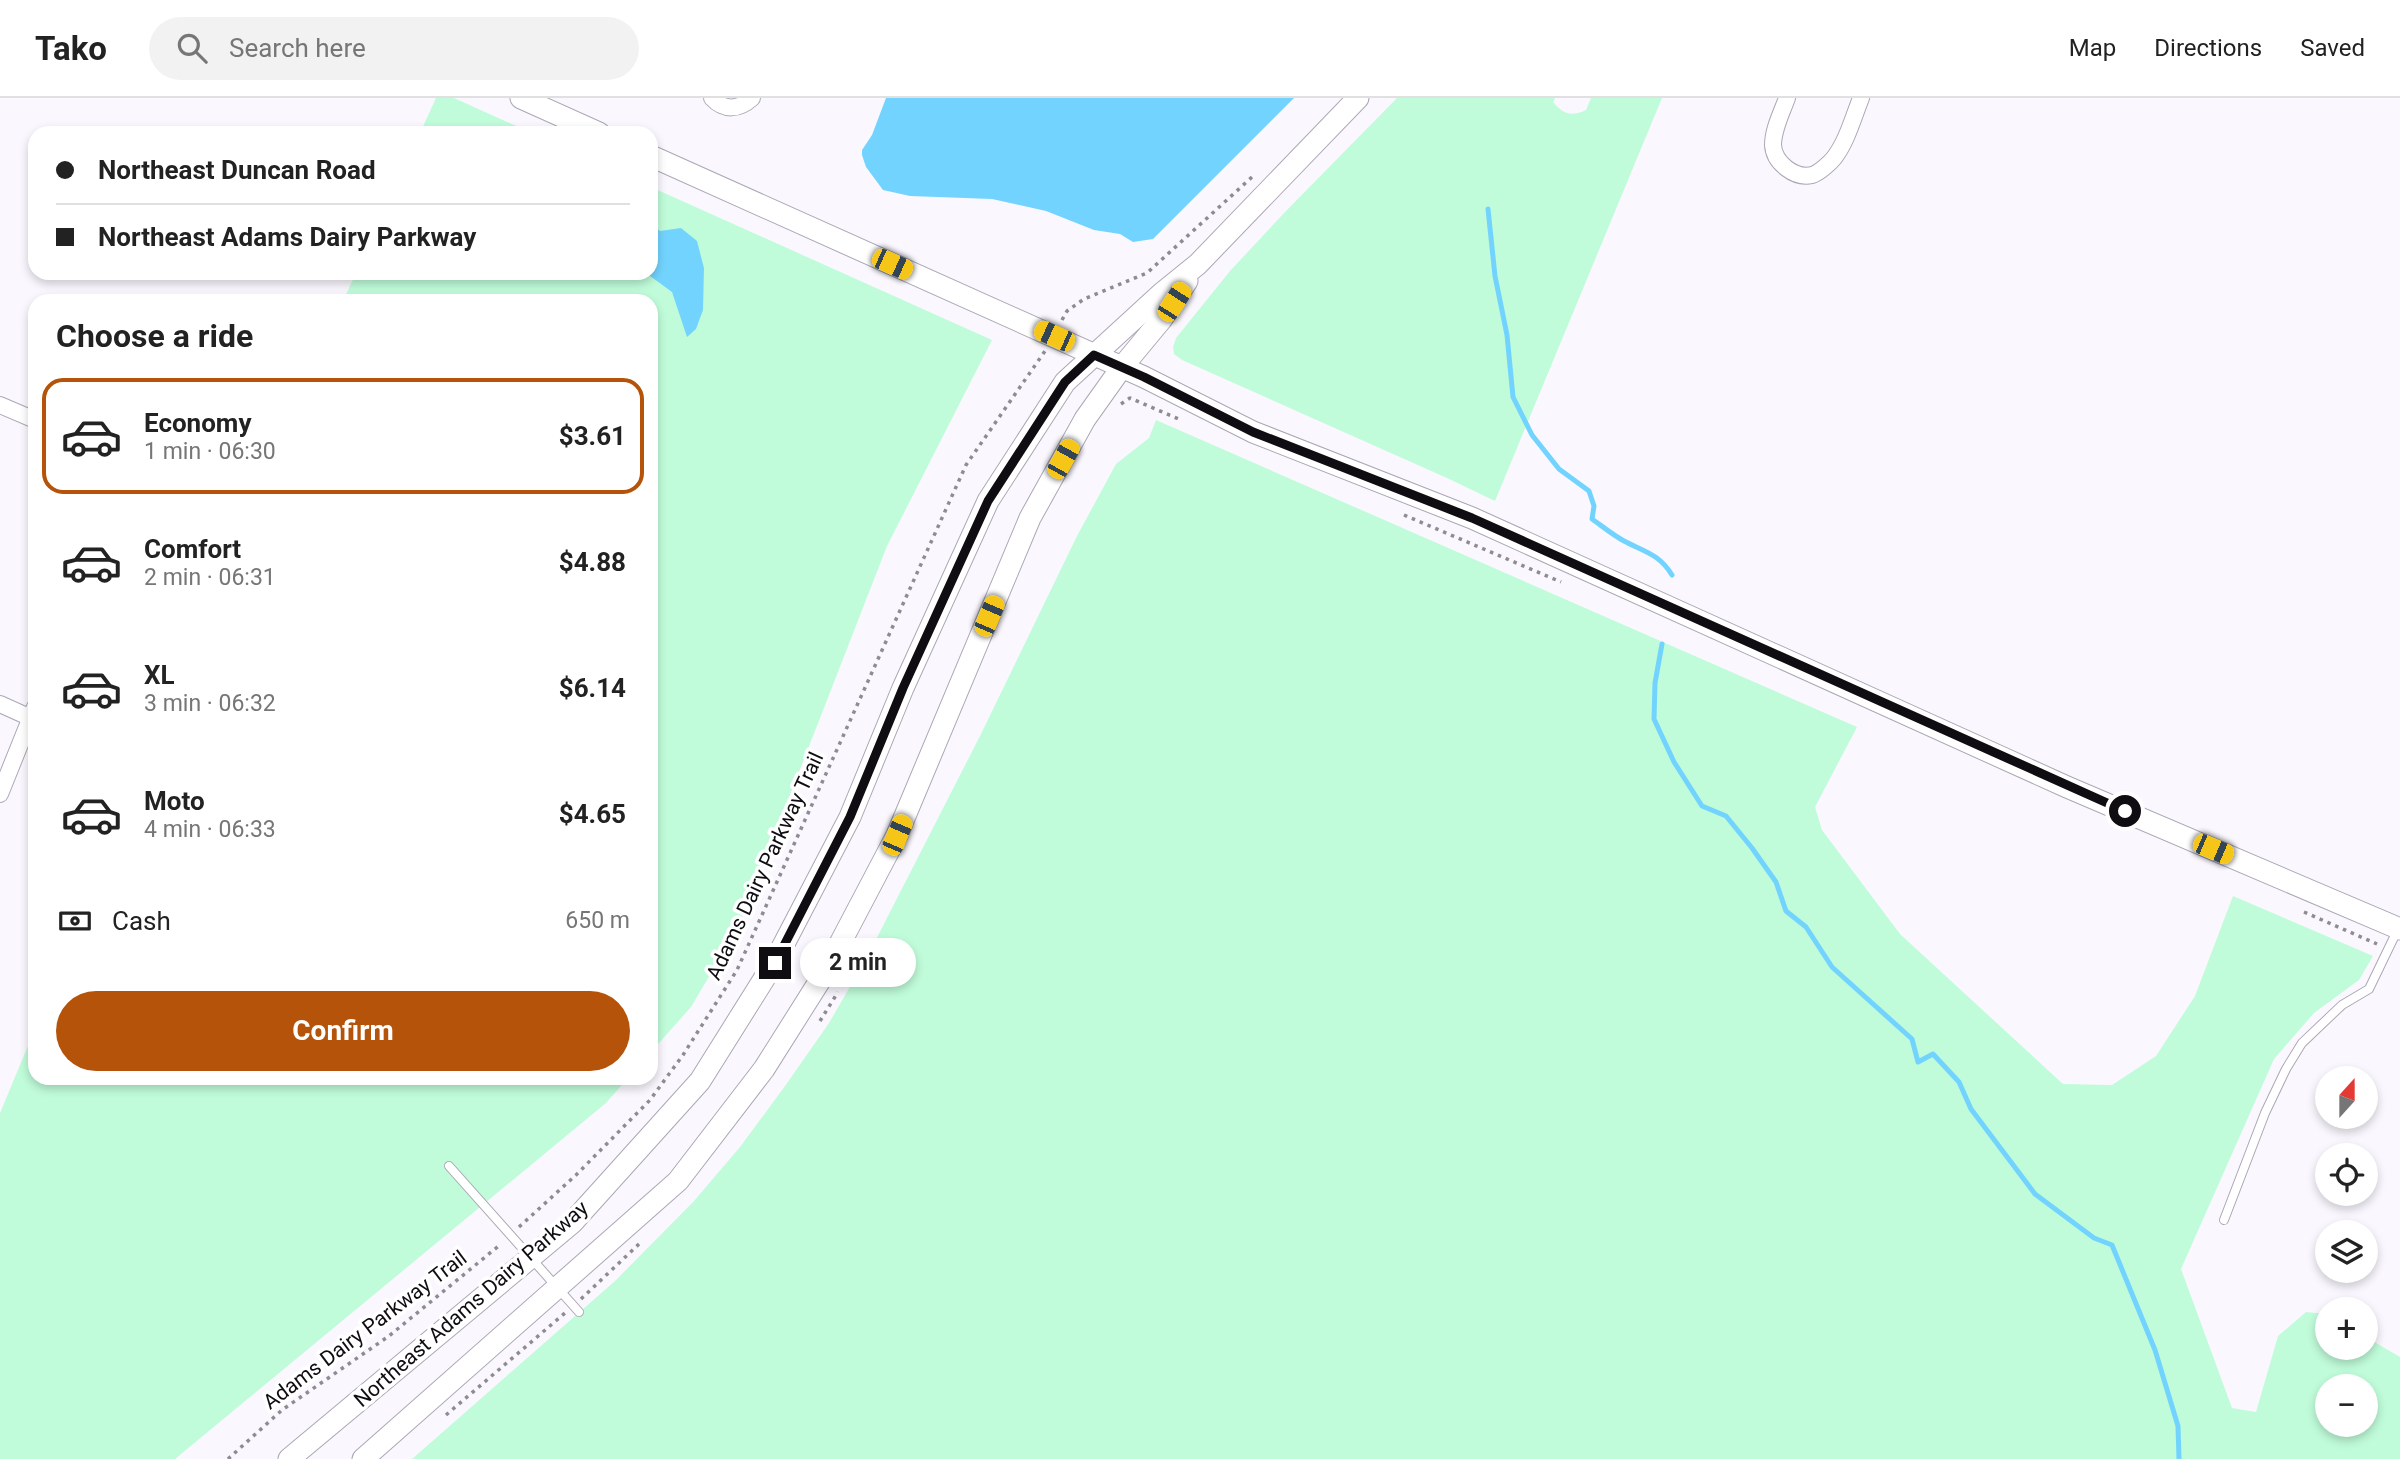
<!DOCTYPE html>
<html lang="en">
<head>
<meta charset="utf-8">
<style>
	:root { --surface:#fff; --page:#f2f2f2; --text:#222; --muted:#767676; --line:#e0e0e0; --accent:#b45309 }
	body { margin:0; font-family:Roboto,sans-serif; background:var(--page); color:var(--text); height:100vh; display:flex; flex-direction:column; font-size:26px; white-space:nowrap }
	* { box-sizing:border-box; margin:0 }
	p { font-size:23px; color:var(--muted) }
	.icon { flex:none; width:38px; height:38px; fill:none; stroke:currentColor; stroke-width:2; stroke-linecap:round; stroke-linejoin:round }
	.map { position:relative; flex:1; overflow:hidden }
	.sheet { position:absolute; left:28px; top:196px; width:630px; height:791px; display:flex; flex-direction:column; background:var(--surface); border-radius:21px; box-shadow:0 4px 10px #0003 }
	.sheet>* { flex:none }
	.hud { position:absolute; left:28px; top:28px; width:630px; height:154px; border-radius:21px; box-shadow:0 4px 10px #0003; display:grid; align-content:center; height:154px; padding:0 28px; background:var(--surface) }
	.needle { width:46px; rotate:21deg }
	.tools { position:absolute; left:2315px; top:968px; display:grid; gap:14px }
	.tools a { display:grid; place-items:center; width:63px; height:63px; border-radius:50%; background:var(--surface); box-shadow:0 4px 10px #0003; font-size:35px }
	.end { position:absolute; width:32px; height:32px; margin:-16px; border:9px solid #0f0d12; background:#fff; box-shadow:0 0 0 4px #fff }
	.from { border-radius:50% }
	.bubble { position:absolute; height:49px; border-radius:24px; background:var(--surface); box-shadow:0 4px 10px #0003; font-size:23px; font-weight:700; line-height:49px; text-align:center }
	.car { position:absolute; width:21px; height:42px; margin:-21px -10px; border-radius:9px; box-shadow:0 0 5px 2px #0007; background:linear-gradient(#f5c518 24%,#345 0 40%,#f5c518 0 76%,#345 0 86%,#f5c518 0) }
	.hud b { display:flex; align-items:center; gap:24px; height:66px; font-size:26px }
	.hud b+b { border-top:2px solid var(--line) }
	.hud i { width:18px; height:18px; background:var(--text) }
	ul { padding:0; list-style:none }
	li { display:flex; align-items:center; gap:21px; height:116px; margin:0 14px 10px; padding:0 14px; border:4px solid transparent; border-radius:21px }
	li div { flex:1 }
	li b { display:block; font-size:26px }
	li em { font-style:normal; font-weight:700 }
	li.current { border-color:var(--accent) }
	li>.icon { width:63px; height:63px; stroke-width:1.5 }
	h2 { padding:0 28px; font-size:32px; line-height:84px }
	.pay { display:flex; align-items:center; gap:18px; height:77px; padding:0 28px; font-size:26px }
	.pay p { margin-inline-start:auto }
	.action { display:flex; gap:14px; margin-top:auto; padding:14px 28px }
	.action a { flex:1; height:80px; border-radius:42px; background:var(--accent); color:#fff; font-size:28px; font-weight:700; line-height:80px; text-align:center }
	header { display:flex; align-items:center; gap:42px; box-sizing:border-box; height:98px; padding:0 35px; background:var(--surface); border-bottom:2px solid var(--line) }
	header strong { font-size:33px }
	nav { display:flex; gap:38px; margin-inline-start:auto; font-size:24px }
	.search { width:490px; height:63px; background:var(--page); display:flex; align-items:center; gap:18px; box-sizing:border-box; padding:0 24px; border-radius:38px; color:var(--muted); font-size:26px }
	.map>svg:first-child { display:block }
</style>
</head>
<body>
<header>
<strong>Tako</strong>
<div class="search"><svg class="icon" aria-label="search" viewBox="0 0 24 24"><circle cx="10" cy="10" r="6"/><path d="M15 15l6 6"/></svg>Search here</div>
<nav><a>Map</a><a>Directions</a><a>Saved</a></nav>
</header>
<div class="map">
<svg width="2400" height="1361" viewBox="0 0 2400 1361">
	<rect width="100%" height="100%" fill="#faf8fe"/>
	<g fill="#c0fcda" fill-rule="evenodd">
		<path d="M 436,0 L 454,0 L 532,35 L 420,35 Z"/>
		<path d="M 1397,0 L 1555,0 L 1553,4 C 1563,16 1571,19 1586,12 L 1591,0 L 1662,0 L 1495,403 L 1447,380 L 1182,262 L 1174,256 L 1173,249 L 1176,240 L 1230,173 L 1285,114 Z"/>
		<path d="M 651,89 L 992,242 L 887,448 L 739,828 L 691,909 L 651,954 L 651,203 L 343,203 L 356,175 L 651,175 Z"/>
		<path d="M 1156,322 L 1857,629 L 1815,709 L 1822,732 L 1900,836 L 2063,986 L 2112,987 L 2156,958 L 2195,898 L 2233,798 L 2373,858 L 2359,882 L 2314,915 L 2274,961 L 2181,1171 L 2232,1310 L 2256,1314 L 2278,1238 L 2306,1214 L 2327,1216 L 2328,1250 L 2366,1250 L 2366,1239 L 2400,1259 L 2400,1361 L 412,1361 L 615,1183 L 694,1103 L 740,1049 L 785,988 L 829,925 L 866,861 L 980,638 L 1077,438 L 1116,366 L 1149,340 ZM 2328,1288 L 2366,1288 L 2366,1326 L 2328,1326 Z"/>
		<path d="M 35,931 L 35,980 L 628,980 L 606,1005 L 175,1361 L 0,1361 L 0,1015 Z"/>
	</g>
	<g fill="#72d4fe">
		<path d="M 886,0 L 1294,0 L 1153,141 L 1133,144 L 1120,136 L 1094,132 L 1046,113 L 992,101 L 910,98 L 883,92 L 866,69 L 862,57 L 862,52 L 872,37 Z"/>
		<path d="M 651,126 L 660,133 L 681,130 L 697,143 L 704,170 L 703,212 L 696,231 L 687,239 L 672,194 L 646,175 L 651,175 Z"/>
	</g>
	<g fill="none" stroke-linecap="round" stroke-linejoin="round">
		<g stroke="#72d4fe" stroke-width="5">
			<path d="M 1488,111 L 1495,178 L 1507,237 L 1513,299 L 1532,337 L 1559,371 L 1589,393 L 1594,408 L 1592,421 C 1602,428 1613,437 1624,443 C 1645,454 1659,456 1672,477"/>
			<path d="M 1662,546 L 1655,585 L 1654,621 L 1674,664 L 1702,708 L 1726,718 L 1752,750 L 1776,784 L 1786,813 L 1806,829 L 1832,869 L 1912,941 L 1918,964 L 1933,956 L 1959,984 L 1971,1011 L 2035,1096 L 2094,1140 L 2112,1147 L 2155,1252 L 2178,1328 L 2179,1361"/>
		</g>
		<defs>
			<g id="lane">
				<path d="M 449,1068 L 579,1214"/>
				<path d="M 2224,1122 L 2265,1015 L 2286,971 L 2302,945 L 2342,907 L 2369,891 L 2397,833"/>
			</g>
			<g id="street">
				<path d="M 712,0 C 724,13 739,12 752,0"/>
				<path d="M 1787,0 C 1782,14 1773,31 1773,47 C 1774,65 1795,81 1812,77 C 1819,75 1830,65 1834,60 C 1847,43 1853,20 1861,0"/>
				<path d="M 0,307 L 35,322"/>
				<path d="M 0,606 L 31,620"/>
				<path d="M 0,696 L 35,609"/>
			</g>
			<g id="secondary">
				<path d="M 521,0 L 599,35"/>
				<path d="M 651,58 L 1144,279 L 1253,334 L 1472,420 L 2067,689 L 2400,831"/>
				<path d="M 289,1361 L 572,1125 L 700,983 L 774,865 L 850,719 L 903,590 L 988,403 L 1065,284 L 1161,196 L 1198,166 L 1358,0"/>
				<path d="M 363,1361 L 678,1083 L 764,971 L 824,876 L 897,737 L 1030,420 L 1085,321 L 1122,269 L 1161,222 L 1187,183"/>
			</g>
		</defs>
		<use href="#lane" stroke="#aca7b5" stroke-width="10"/>
		<use href="#street" stroke="#aca7b5" stroke-width="18"/>
		<use href="#secondary" stroke="#aca7b5" stroke-width="23"/>
		<g stroke="#8e8c92" stroke-width="3.5" stroke-dasharray="3.5 5" stroke-linecap="butt">
			<path d="M 1062,222 L 1067,213 L 1084,201 L 1147,175 L 1252,79"/>
			<path d="M 1121,306 L 1130,300 L 1181,322"/>
			<path d="M 1404,417 L 1561,484"/>
			<path d="M 2304,814 L 2377,846"/>
			<path d="M 847,878 L 860,854"/>
			<path d="M 820,923 L 838,894"/>
			<path d="M 519,1129 L 576,1077 L 650,1002 L 683,957 L 737,872 L 966,367 L 1045,253"/>
			<path d="M 581,1201 L 639,1146"/>
			<path d="M 446,1317 L 565,1215"/>
			<path d="M 228,1361 L 282,1312 L 389,1238 L 501,1146"/>
		</g>
		<use href="#lane" stroke="#fff" stroke-width="8"/>
		<use href="#street" stroke="#fff" stroke-width="16"/>
		<use href="#secondary" stroke="#fff" stroke-width="21"/>
	</g>
	<g fill="none" stroke-linecap="round" stroke-linejoin="round">
		<path stroke="#0f0d12" stroke-width="9" d="M 775,865 L 850,719 L 903,590 L 988,403 L 1065,284 L 1094,257 L 1144,279 L 1253,334 L 1472,420 L 2125,713"/>
	</g>
	<g text-anchor="middle" stroke-width="7" stroke-linejoin="round" paint-order="stroke">
		<g font-size="21" fill="#0f0d12" stroke="#fff">
			<text transform="translate(765 768) rotate(-65)" y="7">Adams Dairy Parkway Trail</text>
			<text transform="translate(471 1206) rotate(-41)" y="7">Northeast Adams Dairy Parkway</text>
			<text transform="translate(365 1232) rotate(-37)" y="7">Adams Dairy Parkway Trail</text>
		</g>
	</g>
</svg>
<div class="tools">
<a><svg class="needle" viewBox="-14 -14 28 28"><path d="M0-13l5 13h-10z" fill="#e53935"/><path d="M0 13l5-13h-10z" fill="#767676"/></svg></a>
<a><svg class="icon" aria-label="locate" viewBox="0 0 24 24"><circle cx="12" cy="12" r="6"/><path d="M12 2v4M12 18v4M2 12h4M18 12h4"/></svg></a>
<a><svg class="icon" aria-label="layers" viewBox="0 0 24 24"><path d="M12 4l9 5-9 5-9-5zM3 14l9 5 9-5"/></svg></a>
<a>+</a>
<a>−</a>
</div>
<i class="end from" style="left:2125px;top:713px"></i>
<i class="end" style="left:775px;top:865px"></i>
<div class="bubble" style="left:800px;top:840px;width:116px">2 min</div>
<i class="car" style="left:892px;top:166px;rotate:114deg"></i>
<i class="car" style="left:1174px;top:204px;rotate:33deg"></i>
<i class="car" style="left:1054px;top:238px;rotate:294deg"></i>
<i class="car" style="left:1063px;top:361px;rotate:29deg"></i>
<i class="car" style="left:989px;top:518px;rotate:23deg"></i>
<i class="car" style="left:897px;top:737px;rotate:23deg"></i>
<i class="car" style="left:2213px;top:751px;rotate:113deg"></i>
<div class="hud">
<b><i class="from"></i>Northeast Duncan Road</b>
<b><i></i>Northeast Adams Dairy Parkway</b>
</div>
<section class="sheet">
<h2>Choose a ride</h2>
<ul>
<li class="current"><svg class="icon" aria-label="car" viewBox="0 0 24 24"><path d="M5 17H2v-5l4-1 3-4h7l3 4 3 1v5h-3M9 17h6M6 11h13"/><circle cx="7" cy="17" r="2"/><circle cx="17" cy="17" r="2"/></svg><div><b>Economy</b><p>1 min · 06:30</p></div><em>$3.61</em></li>
<li><svg class="icon" aria-label="car" viewBox="0 0 24 24"><path d="M5 17H2v-5l4-1 3-4h7l3 4 3 1v5h-3M9 17h6M6 11h13"/><circle cx="7" cy="17" r="2"/><circle cx="17" cy="17" r="2"/></svg><div><b>Comfort</b><p>2 min · 06:31</p></div><em>$4.88</em></li>
<li><svg class="icon" aria-label="car" viewBox="0 0 24 24"><path d="M5 17H2v-5l4-1 3-4h7l3 4 3 1v5h-3M9 17h6M6 11h13"/><circle cx="7" cy="17" r="2"/><circle cx="17" cy="17" r="2"/></svg><div><b>XL</b><p>3 min · 06:32</p></div><em>$6.14</em></li>
<li><svg class="icon" aria-label="car" viewBox="0 0 24 24"><path d="M5 17H2v-5l4-1 3-4h7l3 4 3 1v5h-3M9 17h6M6 11h13"/><circle cx="7" cy="17" r="2"/><circle cx="17" cy="17" r="2"/></svg><div><b>Moto</b><p>4 min · 06:33</p></div><em>$4.65</em></li>
</ul>
<div class="pay"><svg class="icon" aria-label="cash" viewBox="0 0 24 24"><path d="M3 7h18v10H3z"/><circle cx="12" cy="12" r="2"/></svg>Cash<p>650 m</p></div>
<div class="action"><a>Confirm</a></div>
</section>
</div>
</body>
</html>
